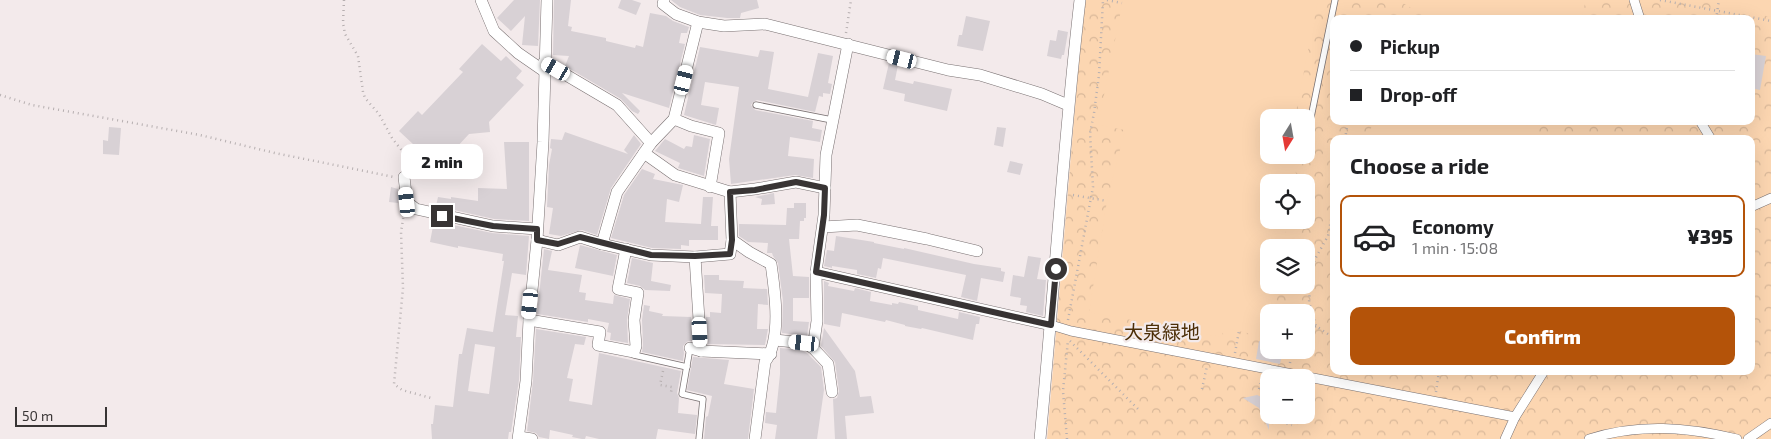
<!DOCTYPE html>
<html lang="en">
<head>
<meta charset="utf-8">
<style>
	:root { --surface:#fff; --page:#f2f2f2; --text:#202124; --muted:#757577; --line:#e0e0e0; --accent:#b45309 }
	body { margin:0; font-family:"Exo 2","Noto Sans JP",sans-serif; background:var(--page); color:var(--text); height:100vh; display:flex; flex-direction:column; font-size:19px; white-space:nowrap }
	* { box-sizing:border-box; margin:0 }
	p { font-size:16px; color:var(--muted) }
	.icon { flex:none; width:28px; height:28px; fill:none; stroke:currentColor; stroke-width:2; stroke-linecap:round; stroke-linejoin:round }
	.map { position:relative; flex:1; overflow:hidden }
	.sheet { position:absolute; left:1330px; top:135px; width:425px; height:240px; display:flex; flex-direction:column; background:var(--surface); border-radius:10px; box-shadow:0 5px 20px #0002 }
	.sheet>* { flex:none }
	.hud { position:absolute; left:1330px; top:15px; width:425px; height:110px; border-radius:10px; box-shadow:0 5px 20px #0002; display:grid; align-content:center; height:110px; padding:0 20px; background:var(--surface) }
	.needle { width:32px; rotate:191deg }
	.fabs { position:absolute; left:1260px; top:109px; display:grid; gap:10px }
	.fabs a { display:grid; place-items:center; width:55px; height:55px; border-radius:10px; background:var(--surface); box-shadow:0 5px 20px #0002; font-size:25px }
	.scale { position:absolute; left:15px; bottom:12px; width:92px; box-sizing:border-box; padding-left:5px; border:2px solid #383434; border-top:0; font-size:14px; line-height:18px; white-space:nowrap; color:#383434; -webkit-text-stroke:4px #f3eaeb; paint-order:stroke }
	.end { position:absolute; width:22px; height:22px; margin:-11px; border:6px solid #383434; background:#fff; box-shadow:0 0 0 2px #fff }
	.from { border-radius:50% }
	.bubble { position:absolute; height:35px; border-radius:10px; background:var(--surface); box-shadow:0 5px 20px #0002; font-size:16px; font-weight:800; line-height:35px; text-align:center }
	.car { position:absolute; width:15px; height:30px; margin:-15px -8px; border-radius:6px; box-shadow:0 0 4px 1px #0007; background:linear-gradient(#fff 24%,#345 0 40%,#fff 0 76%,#345 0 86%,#fff 0) }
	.hud b { display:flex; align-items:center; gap:18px; height:48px; font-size:19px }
	.hud b+b { border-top:1px solid var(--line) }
	.hud i { width:12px; height:12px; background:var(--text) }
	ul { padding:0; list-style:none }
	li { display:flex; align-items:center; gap:15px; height:82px; margin:0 10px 8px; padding:0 10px; border:2px solid var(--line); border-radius:10px }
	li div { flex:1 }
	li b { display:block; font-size:19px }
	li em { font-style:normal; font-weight:800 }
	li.current { border-color:var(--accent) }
	li>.icon { width:45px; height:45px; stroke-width:1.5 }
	h2 { padding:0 20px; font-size:22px; line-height:60px }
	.action { display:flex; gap:10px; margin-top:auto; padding:10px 20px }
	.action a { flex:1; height:58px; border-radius:10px; background:var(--accent); color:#fff; font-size:20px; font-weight:800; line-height:58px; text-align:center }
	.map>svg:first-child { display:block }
</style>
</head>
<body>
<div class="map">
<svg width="1771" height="439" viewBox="0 0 1771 439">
	<defs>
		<pattern id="park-crowns" width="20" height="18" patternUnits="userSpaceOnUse" patternTransform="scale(1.25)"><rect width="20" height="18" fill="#fcd6b1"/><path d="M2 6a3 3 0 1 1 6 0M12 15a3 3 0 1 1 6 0" fill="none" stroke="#d9b899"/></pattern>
	</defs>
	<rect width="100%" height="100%" fill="#f3eaeb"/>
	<path fill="url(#park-crowns)" fill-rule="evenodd" d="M 1084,0 L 1771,0 L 1771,439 L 1047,439 ZM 1334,19 L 1751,19 L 1751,121 L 1334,121 ZM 1269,118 L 1306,118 L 1306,155 L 1269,155 ZM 1334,139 L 1751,139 L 1751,371 L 1334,371 ZM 1269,182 L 1306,182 L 1306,220 L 1269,220 ZM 1269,248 L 1306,248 L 1306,285 L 1269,285 ZM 1269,312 L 1306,312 L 1306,350 L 1269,350 ZM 1269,378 L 1306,378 L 1306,415 L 1269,415 Z"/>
	<g fill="#fcd6b1">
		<path d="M 1123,0 L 1318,0 L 1295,117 L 1269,118 L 1269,142 L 1257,148 L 1269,144 L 1269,155 L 1287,155 L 1297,175 L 1295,182 L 1269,182 L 1269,220 L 1288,220 L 1283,247 L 1269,248 L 1269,285 L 1275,285 L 1270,312 L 1269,312 L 1265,337 L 1225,328 L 1221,337 L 1089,312 L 1107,201 L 1125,130 L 1098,125 Z"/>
		<path d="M 1398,0 L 1586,0 L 1581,19 L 1429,19 Z"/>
		<path d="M 1727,0 L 1771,0 L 1771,17 L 1726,8 Z"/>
		<path d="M 1375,121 L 1525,121 L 1533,139 L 1365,139 Z"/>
	</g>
	<g fill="#d8d1d5" fill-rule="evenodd">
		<path d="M 514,0 L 540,0 L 538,46 L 522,45 L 525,16 L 511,31 L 497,18 Z"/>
		<path d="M 554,0 L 571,0 L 568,26 L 572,27 L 571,31 L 606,38 L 606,41 L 635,48 L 636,45 L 643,47 L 650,13 L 666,16 L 673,21 L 689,27 L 687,33 L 681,33 L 679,43 L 685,44 L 669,108 L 622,93 L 640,111 L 638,114 L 632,111 L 621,99 L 565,66 L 569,56 L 553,55 Z"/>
		<path d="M 621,0 L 632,0 L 641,3 L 636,15 L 618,8 Z"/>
		<path d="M 671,0 L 757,0 L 759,8 L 741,13 L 740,18 L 727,18 L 700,15 L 680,7 Z"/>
		<path d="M 966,16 L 990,21 L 983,51 L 957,46 L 959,35 L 962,35 Z"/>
		<path d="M 1058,30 L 1068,32 L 1064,55 L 1062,55 L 1061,59 L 1047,56 L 1050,40 L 1056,41 Z"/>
		<path d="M 482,44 L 501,61 L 506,56 L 522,71 L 516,78 L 524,85 L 489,122 L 490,132 L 469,134 L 455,149 L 459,153 L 442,171 L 399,131 L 418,111 L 422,115 L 463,72 L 459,69 Z"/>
		<path d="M 700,47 L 758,57 L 760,50 L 774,52 L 768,89 L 808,97 L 818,53 L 833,56 L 828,83 L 832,84 L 830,94 L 823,93 L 823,97 L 819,96 L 815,112 L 757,100 L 753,102 L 751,105 L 755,110 L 813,121 L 812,128 L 822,130 L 820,142 L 790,137 L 788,156 L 814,159 L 813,178 L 795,175 L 731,184 L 729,159 L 739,87 L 705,82 L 701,105 L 719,108 L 716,125 L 684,115 Z"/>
		<path d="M 1751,54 L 1766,56 L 1760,90 L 1751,88 Z"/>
		<path d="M 889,63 L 898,65 L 895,80 L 913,84 L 914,81 L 952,89 L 947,111 L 904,101 L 905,94 L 883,89 Z"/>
		<path d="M 109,127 L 121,128 L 119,155 L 103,154 L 103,140 L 108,141 Z"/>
		<path d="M 997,127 L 1006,128 L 1003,147 L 994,145 Z"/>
		<path d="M 565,132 L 628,154 L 624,150 L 634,135 L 641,144 L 611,188 L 597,235 L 582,230 L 561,236 L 549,234 L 553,208 L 547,207 L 549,165 L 552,149 L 550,148 L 551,139 L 562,140 Z"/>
		<path d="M 694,135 L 710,139 L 704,176 L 678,168 L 680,163 L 655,151 L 665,139 L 684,149 L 686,146 L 692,147 Z"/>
		<path d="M 504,142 L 529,142 L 529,221 L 494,219 L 436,206 L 438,197 L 451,199 L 451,197 L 478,201 L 478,188 L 507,189 Z"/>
		<path d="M 1010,161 L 1023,164 L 1020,175 L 1007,172 Z"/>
		<path d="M 642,169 L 655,174 L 653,179 L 683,185 L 679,202 L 667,199 L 665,222 L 701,224 L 703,197 L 713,197 L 711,226 L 718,226 L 718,240 L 689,240 L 689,246 L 681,245 L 681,249 L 652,248 L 611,238 L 624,195 Z"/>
		<path d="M 391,187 L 398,189 L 398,203 L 389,202 Z"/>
		<path d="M 774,193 L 775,204 L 761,205 L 762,199 L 755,197 Z"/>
		<path d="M 794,203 L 806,203 L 806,218 L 804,218 L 804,221 L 800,221 L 799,239 L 789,239 L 793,276 L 809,277 L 809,298 L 793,298 L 793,321 L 809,322 L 807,336 L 782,333 L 783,301 L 778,263 L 773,256 L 772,253 L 767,253 L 768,243 L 748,242 L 739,236 L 739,224 L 786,225 L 787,208 L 794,208 Z"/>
		<path d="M 434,221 L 492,233 L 529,236 L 526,275 L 512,273 L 505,315 L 518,316 L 516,337 L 521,337 L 519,380 L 511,432 L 509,432 L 508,439 L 432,439 L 431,424 L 433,424 L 435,405 L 453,407 L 459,354 L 462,354 L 467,328 L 493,332 L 504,261 L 502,261 L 503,254 L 458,246 L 458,248 L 430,242 ZM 475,344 L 495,347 L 489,394 L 468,391 Z"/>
		<path d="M 836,236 L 874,242 L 874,243 L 904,249 L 904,248 L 974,264 L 1001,268 L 1001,271 L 1005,272 L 1003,282 L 981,278 L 977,301 L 961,297 L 966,275 L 883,258 L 881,269 L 878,268 L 876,278 L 857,274 L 857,270 L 832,266 L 832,268 L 824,266 L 827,250 L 834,251 Z"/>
		<path d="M 580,245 L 617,255 L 613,276 L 575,268 Z"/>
		<path d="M 544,249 L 552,251 L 548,270 L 582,275 L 579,292 L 586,293 L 585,300 L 613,304 L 614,295 L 630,299 L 627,320 L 628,343 L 610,340 L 611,333 L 607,332 L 609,323 L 588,319 L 588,322 L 537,314 Z"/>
		<path d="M 1028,256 L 1041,258 L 1037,279 L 1046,280 L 1043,316 L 1026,312 L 1027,306 L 1020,305 L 1021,298 L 1010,296 L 1013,275 L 1024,277 Z"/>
		<path d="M 632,258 L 653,263 L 651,281 L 671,285 L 670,291 L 645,290 L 640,286 L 627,283 Z"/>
		<path d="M 704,275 L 719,275 L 719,280 L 744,281 L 743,288 L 767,289 L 768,305 L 758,304 L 757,329 L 768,329 L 765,345 L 708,344 L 706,317 L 710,317 L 710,312 L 721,313 L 722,294 L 705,293 Z"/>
		<path d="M 824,281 L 829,283 L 828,286 L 854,291 L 855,288 L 871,292 L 870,301 L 892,305 L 892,303 L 898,304 L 899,302 L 918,306 L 918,310 L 958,319 L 959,312 L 980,317 L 979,324 L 976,324 L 973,340 L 922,328 L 921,329 L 905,326 L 905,325 L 886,320 L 885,322 L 842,313 L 840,327 L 824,324 Z"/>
		<path d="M 644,305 L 650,306 L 649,311 L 663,314 L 662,316 L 691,317 L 693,341 L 688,341 L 683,346 L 684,353 L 683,361 L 642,352 L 643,345 L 642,320 Z"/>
		<path d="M 824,328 L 855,371 L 860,397 L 871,396 L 874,413 L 845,416 L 847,439 L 835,439 L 833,399 L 837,398 L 839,391 L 835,362 L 821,346 Z"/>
		<path d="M 536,329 L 586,337 L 584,345 L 575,344 L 567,378 L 573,379 L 569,401 L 592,405 L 599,353 L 681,371 L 677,393 L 679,398 L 678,413 L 697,415 L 695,434 L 658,429 L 656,439 L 599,439 L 586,436 L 585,439 L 582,439 L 572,437 L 573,435 L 550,430 L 549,439 L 539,437 L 536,433 L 527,431 L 533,381 Z"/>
		<path d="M 1259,341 L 1269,343 L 1269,350 L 1283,350 L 1280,364 L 1256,359 Z"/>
		<path d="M 780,348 L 802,350 L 808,354 L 821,367 L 824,390 L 817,439 L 775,439 L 777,425 L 765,423 L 766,412 L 776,413 L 780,374 Z"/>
		<path d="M 693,357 L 729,360 L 724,384 L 754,389 L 748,439 L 704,439 L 706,417 L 708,416 L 712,396 L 687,390 Z"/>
		<path d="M 1257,395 L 1264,398 L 1269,404 L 1269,430 L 1259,408 L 1243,398 Z"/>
	</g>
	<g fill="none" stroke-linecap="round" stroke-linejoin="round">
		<defs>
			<g id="service">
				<path d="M 756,105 L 832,120"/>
				<path d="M 1306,134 L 1308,132 L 1335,0"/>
				<path d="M 690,348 L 682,394 L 703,399 L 699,439"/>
				<path d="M 634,352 L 634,355 L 687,367"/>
			</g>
			<g id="pedestrian">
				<path d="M 1634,0 L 1640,19"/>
				<path d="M 1700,121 L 1711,139"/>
				<path d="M 1751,207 L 1771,198"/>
				<path d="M 1051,325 L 1071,331 L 1515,417"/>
				<path d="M 1505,439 L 1515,417 L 1544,371"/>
				<path d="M 1589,439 C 1639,423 1687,427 1737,439"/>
				<path d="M 1748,439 L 1771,423"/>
			</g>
			<g id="minor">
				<path d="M 481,0 L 494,31 L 518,53 L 544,71"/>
				<path d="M 664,0 L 663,4 L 676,14 L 698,22 L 724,26 L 765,24 L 948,70 L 980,75 L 1042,94 L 1068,105"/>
				<path d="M 544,62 L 617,105 L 651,143"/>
				<path d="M 674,119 L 691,126 L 719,133 L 710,187"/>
				<path d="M 644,153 L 675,175 L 730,192 L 755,189 L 796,182 L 825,188"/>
				<path d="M 404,177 L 407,202 L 416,209 L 493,226 L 537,229"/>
				<path d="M 730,192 L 732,240 L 749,252 L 771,264 C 775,292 782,339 765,362 L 755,439"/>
				<path d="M 823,227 L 857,225 L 927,239 L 977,251"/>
				<path d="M 537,240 L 558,245 L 580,237 L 602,244 L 651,255 L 695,257 L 730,254 L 732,240"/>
				<path d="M 602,244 L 617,192 L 651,143 L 674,119 L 698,22"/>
				<path d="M 816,272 L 1051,325"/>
				<path d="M 529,320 L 600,332 L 598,345 L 634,352 L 636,346 L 634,320 L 638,293 L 618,289 L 626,249"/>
				<path d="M 775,340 L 804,343 L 813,348"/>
				<path d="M 690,348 L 701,351 L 695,257"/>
				<path d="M 701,351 L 771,354"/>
				<path d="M 832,392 L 828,364 L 813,348 L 817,321 L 816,272 L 824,215 L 826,155 L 848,44"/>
				<path d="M 519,437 L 532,439"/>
				<path d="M 518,439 L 526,381 L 529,320 L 537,240 L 543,142 L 547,0"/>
				<path d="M 1040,439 C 1054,293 1063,146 1080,0"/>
			</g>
		</defs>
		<use href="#service" stroke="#797172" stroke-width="7"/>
		<use href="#pedestrian" stroke="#797172" stroke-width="10"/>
		<use href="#minor" stroke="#797172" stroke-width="12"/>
		<g stroke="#b6afb0" stroke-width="2.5" stroke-dasharray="1 4" stroke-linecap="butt">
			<path d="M 344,0 L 343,23 L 345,34 L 358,56 L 363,92 L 365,98 L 379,114 L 392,138 L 406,156 L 407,165"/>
			<path d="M 1107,0 L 1122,3"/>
			<path d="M 1660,0 L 1771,21"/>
			<path d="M 1716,19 L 1719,0"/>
			<path d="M 846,33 L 851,0"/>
			<path d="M 0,95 L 32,105 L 200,135 L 275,153 L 394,177"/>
			<path d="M 1345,139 L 1348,121"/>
			<path d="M 1596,139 L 1596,137"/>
			<path d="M 1073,195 L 1107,201"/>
			<path d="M 1334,205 L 1328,236 L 1315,259 L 1312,269 L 1309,302 L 1316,326 L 1334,338"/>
			<path d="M 404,213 L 401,232 L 403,288 L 394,384 L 402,390 L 431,398"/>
			<path d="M 1068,320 L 1093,187 L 1090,133 L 1094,113 L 1099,75 L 1103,0"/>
			<path d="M 1306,331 L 1316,326"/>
			<path d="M 1070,341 L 1138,409"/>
			<path d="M 1235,353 L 1239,331"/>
			<path d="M 1290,363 L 1292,350"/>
			<path d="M 663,371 L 660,385 L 672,387 L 671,392"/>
			<path d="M 1202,389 L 1207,366"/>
			<path d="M 1259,389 L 1262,377"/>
			<path d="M 1436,392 L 1439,371"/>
			<path d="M 1277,421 L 1292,425"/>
			<path d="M 1067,439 L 1063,391 L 1068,340"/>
		</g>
		<use href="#service" stroke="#fff" stroke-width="5.5"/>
		<use href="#pedestrian" stroke="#fff" stroke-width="9"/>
		<use href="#minor" stroke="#fff" stroke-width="11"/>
	</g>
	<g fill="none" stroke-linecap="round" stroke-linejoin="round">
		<path stroke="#383434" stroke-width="6" d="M 442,216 L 493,226 L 537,229 L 537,240 L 558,244 L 580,237 L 651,255 L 695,256 L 730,254 L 732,240 L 730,192 L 755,190 L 796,182 L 825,188 L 824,215 L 816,272 L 1051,325 L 1056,269"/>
	</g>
	<g text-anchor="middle" stroke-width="4.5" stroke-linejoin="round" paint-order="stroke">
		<g font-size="19" fill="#4c2e07" stroke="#f3eaeb">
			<text x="1162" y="339">大泉緑地</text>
		</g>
	</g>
</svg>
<div class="fabs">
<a><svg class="needle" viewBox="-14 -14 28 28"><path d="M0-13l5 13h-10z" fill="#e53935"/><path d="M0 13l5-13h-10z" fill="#757577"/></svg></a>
<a><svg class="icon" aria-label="locate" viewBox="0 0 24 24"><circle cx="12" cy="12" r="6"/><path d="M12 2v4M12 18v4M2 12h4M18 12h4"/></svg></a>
<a><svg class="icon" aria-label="layers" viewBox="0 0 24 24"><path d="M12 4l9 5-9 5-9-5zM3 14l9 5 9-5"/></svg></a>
<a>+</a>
<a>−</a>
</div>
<div class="scale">50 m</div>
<i class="end from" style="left:1056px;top:269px"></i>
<i class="end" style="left:442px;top:216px"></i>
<div class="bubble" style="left:401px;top:144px;width:82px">2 min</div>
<i class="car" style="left:902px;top:59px;rotate:284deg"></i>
<i class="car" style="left:556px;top:69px;rotate:300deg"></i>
<i class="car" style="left:684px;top:80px;rotate:14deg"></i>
<i class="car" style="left:407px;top:202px;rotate:354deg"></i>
<i class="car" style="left:530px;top:304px;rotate:186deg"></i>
<i class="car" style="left:700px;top:332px;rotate:177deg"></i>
<i class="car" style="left:804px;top:343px;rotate:276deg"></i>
<div class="hud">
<b><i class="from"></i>Pickup</b>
<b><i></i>Drop-off</b>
</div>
<section class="sheet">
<h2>Choose a ride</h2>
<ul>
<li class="current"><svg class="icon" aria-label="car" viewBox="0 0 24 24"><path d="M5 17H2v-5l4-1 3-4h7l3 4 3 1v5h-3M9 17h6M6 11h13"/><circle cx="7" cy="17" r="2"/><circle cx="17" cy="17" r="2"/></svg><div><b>Economy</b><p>1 min · 15:08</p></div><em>¥395</em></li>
</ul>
<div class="action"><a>Confirm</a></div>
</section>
</div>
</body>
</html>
